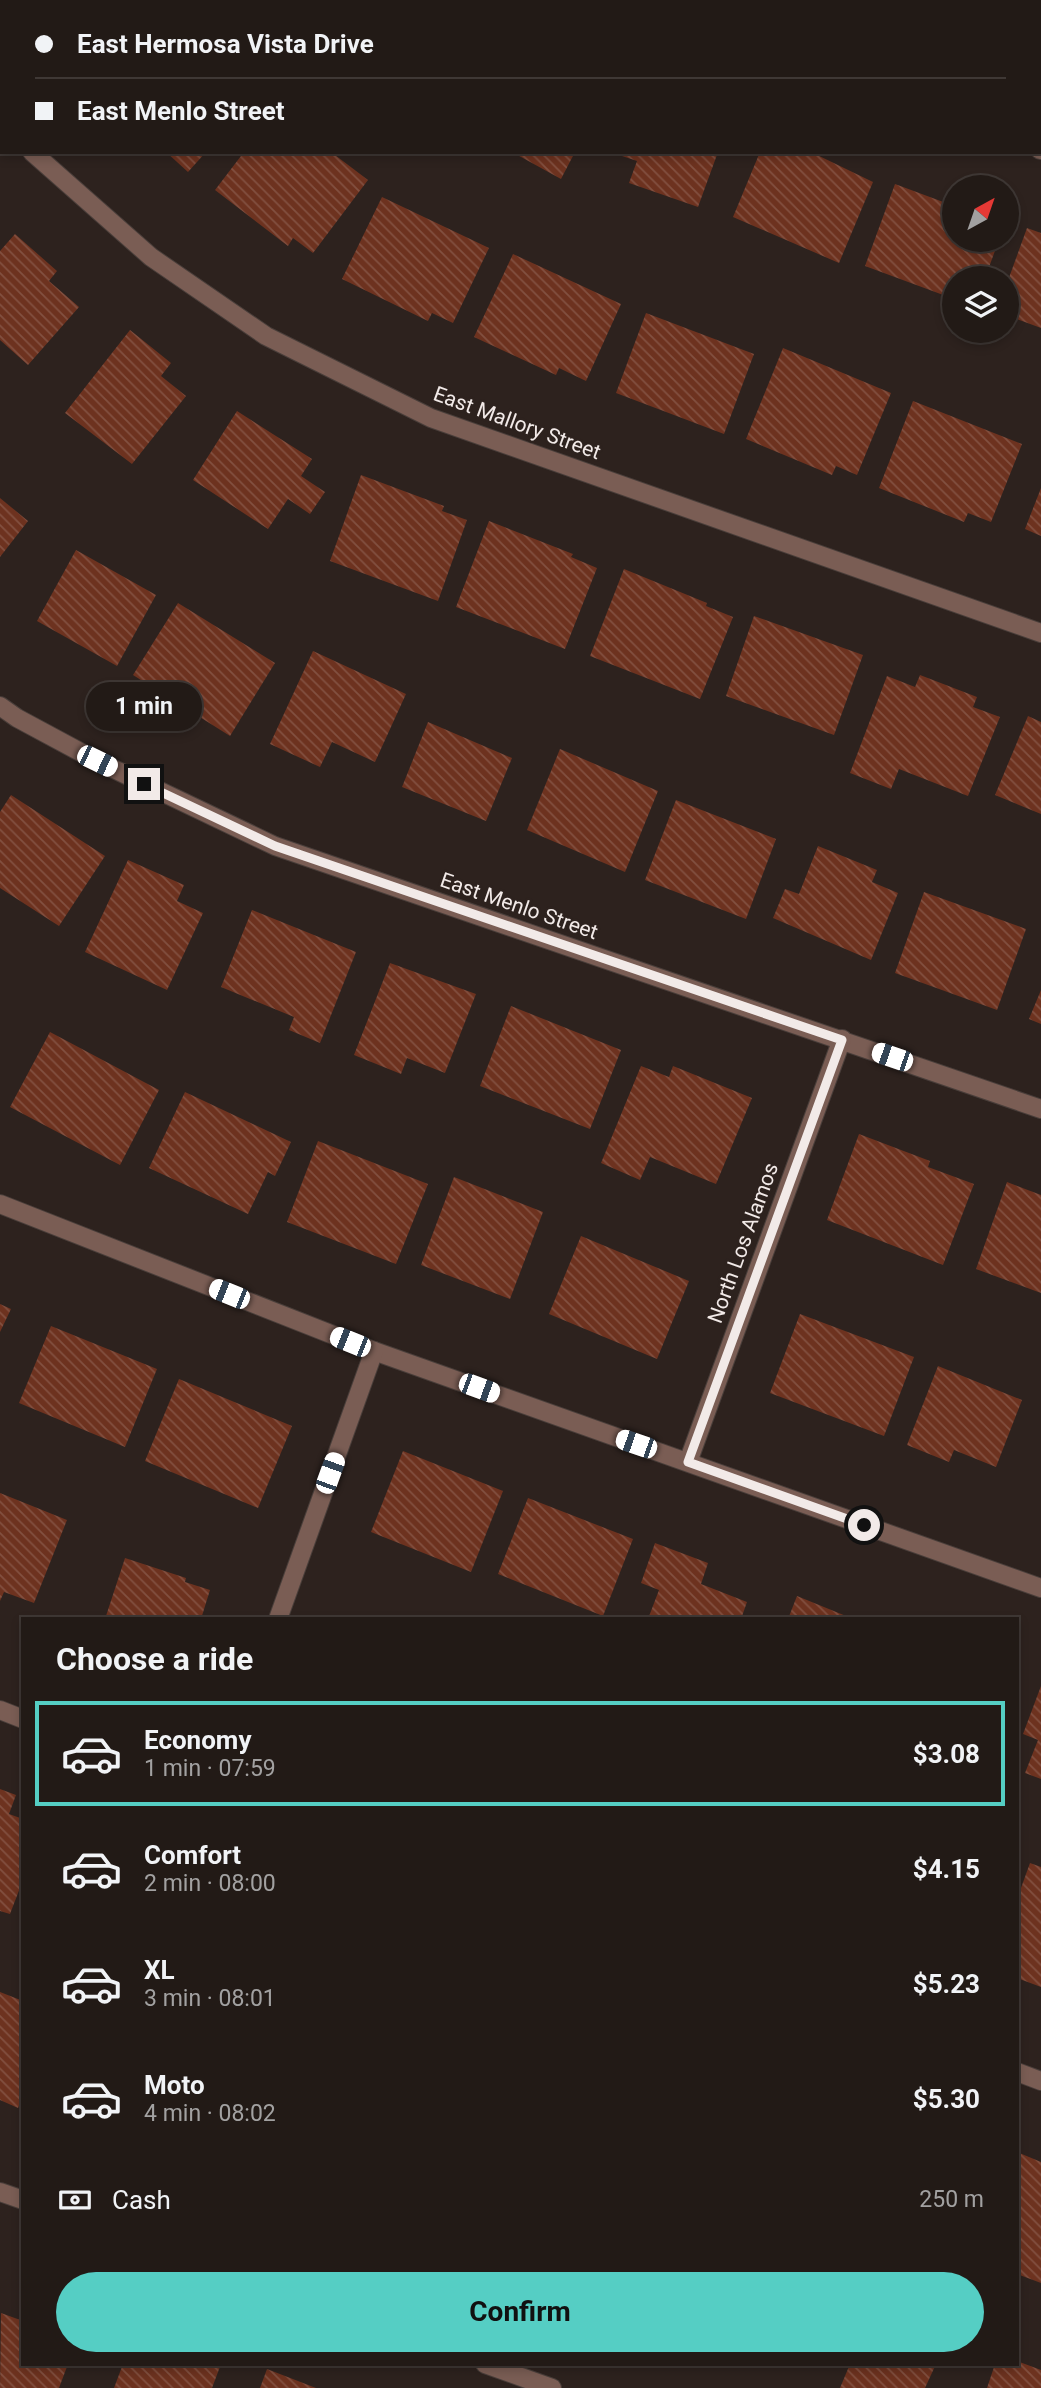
<!DOCTYPE html>
<html lang="en">
<head>
<meta charset="utf-8">
<style>
	:root { --surface:#221a16; --page:#2a231f; --text:#f1f3f6; --muted:#a2a1a1; --line:#3f3835; --accent:#55cec4 }
	body { margin:0; font-family:Roboto,sans-serif; background:var(--page); color:var(--text); height:100vh; display:flex; flex-direction:column; font-size:26px; white-space:nowrap }
	* { box-sizing:border-box; margin:0 }
	p { font-size:23px; color:var(--muted) }
	.icon { flex:none; width:38px; height:38px; fill:none; stroke:currentColor; stroke-width:2; stroke-linecap:round; stroke-linejoin:round }
	.map { position:relative; flex:1; overflow:hidden }
	.drawer { position:absolute; left:21px; top:1617px; width:998px; height:749px; display:flex; flex-direction:column; background:var(--surface); border-radius:0px; box-shadow:0 4px 10px #0003,0 0 0 2px var(--line) }
	.drawer>* { flex:none }
	.banner { position:absolute; left:0px; top:0px; width:1041px; height:154px; box-shadow:0 4px 10px #0003,0 0 0 2px var(--line); display:grid; align-content:center; height:154px; padding:0 35px; background:var(--surface) }
	.needle { width:46px; rotate:40deg }
	.tools { position:absolute; left:942px; top:175px; display:grid; gap:14px }
	.tools a { display:grid; place-items:center; width:77px; height:77px; border-radius:50%; background:var(--surface); box-shadow:0 4px 10px #0003,0 0 0 2px var(--line); font-size:35px }
	.end { position:absolute; width:32px; height:32px; margin:-16px; border:9px solid #f2eae8; background:#111; box-shadow:0 0 0 4px #111 }
	.from { border-radius:50% }
	.bubble { position:absolute; height:49px; border-radius:24px; background:var(--surface); box-shadow:0 4px 10px #0003,0 0 0 2px var(--line); font-size:23px; font-weight:700; line-height:49px; text-align:center }
	.car { position:absolute; width:21px; height:42px; margin:-21px -10px; border-radius:9px; box-shadow:0 0 5px 2px #0007; background:linear-gradient(#fff 24%,#345 0 40%,#fff 0 76%,#345 0 86%,#fff 0) }
	.banner b { display:flex; align-items:center; gap:24px; height:66px; font-size:26px }
	.banner b+b { border-top:2px solid var(--line) }
	.banner i { width:18px; height:18px; background:var(--text) }
	ul { padding:0; list-style:none }
	li { display:flex; align-items:center; gap:21px; height:105px; margin:0 14px 10px; padding:0 21px; border:4px solid transparent; border-radius:0px }
	li div { flex:1 }
	li b { display:block; font-size:26px }
	li em { font-style:normal; font-weight:700 }
	li.selected { border-color:var(--accent) }
	li>.icon { width:63px; height:63px; stroke-width:1.5 }
	h2 { padding:0 35px; font-size:32px; line-height:84px }
	.pay { display:flex; align-items:center; gap:18px; height:77px; padding:0 35px; font-size:26px }
	.pay p { margin-inline-start:auto }
	.cta { display:flex; gap:14px; margin-top:auto; padding:14px 35px }
	.cta a { flex:1; height:80px; border-radius:42px; background:var(--accent); color:#111; font-size:28px; font-weight:700; line-height:80px; text-align:center }
	.map>svg:first-child { display:block }
</style>
</head>
<body>
<div class="map">
<svg width="1041" height="2388" viewBox="0 0 1041 2388">
	<defs>
		<pattern id="building-back-hatch" width="6" height="6" patternUnits="userSpaceOnUse" patternTransform="scale(1.75)"><rect width="6" height="6" fill="#6d321f"/><path d="M-1 5l2 2M0 0l6 6M5-1l2 2" fill="none" stroke="#825040"/></pattern>
	</defs>
	<rect width="100%" height="100%" fill="#2d221e"/>
	<g fill="url(#building-back-hatch)">
		<path d="M 166,152 L 206,152 L 188,172 Z"/>
		<path d="M 244,152 L 331,152 L 368,180 L 313,253 L 293,238 L 288,246 L 215,190 Z"/>
		<path d="M 512,152 L 575,152 L 561,179 Z"/>
		<path d="M 718,152 L 698,207 L 629,183 L 637,161 L 613,153 Z"/>
		<path d="M 760,152 L 811,152 L 873,182 L 839,263 L 733,217 Z"/>
		<path d="M 895,184 L 954,206 L 954,240 L 999,240 L 985,278 L 954,278 L 954,299 L 865,266 Z"/>
		<path d="M 382,197 L 489,248 L 453,323 L 432,313 L 428,321 L 342,279 Z"/>
		<path d="M 1027,228 L 1041,233 L 1041,328 L 1006,315 L 1006,286 Z"/>
		<path d="M 15,234 L 57,271 L 49,281 L 79,307 L 28,365 L 0,340 L 0,251 Z"/>
		<path d="M 513,254 L 621,304 L 586,381 L 559,368 L 556,375 L 474,337 Z"/>
		<path d="M 646,313 L 754,354 L 724,434 L 616,393 Z"/>
		<path d="M 130,330 L 171,363 L 161,376 L 186,396 L 132,464 L 65,413 Z"/>
		<path d="M 783,348 L 891,393 L 857,475 L 836,466 L 832,475 L 746,439 Z"/>
		<path d="M 913,401 L 1022,444 L 991,522 L 968,513 L 964,522 L 879,488 Z"/>
		<path d="M 237,411 L 312,459 L 301,476 L 325,492 L 310,514 L 288,499 L 268,529 L 193,480 Z"/>
		<path d="M 361,475 L 444,506 L 442,511 L 467,520 L 438,601 L 330,561 Z"/>
		<path d="M 1041,488 L 1041,536 L 1025,529 Z"/>
		<path d="M 0,498 L 28,521 L 0,557 Z"/>
		<path d="M 489,521 L 573,554 L 571,557 L 597,568 L 565,649 L 456,607 Z"/>
		<path d="M 76,550 L 156,595 L 117,666 L 37,621 Z"/>
		<path d="M 624,569 L 707,603 L 706,606 L 733,617 L 700,699 L 590,656 Z"/>
		<path d="M 178,603 L 275,663 L 230,736 L 133,675 Z"/>
		<path d="M 754,616 L 863,655 L 834,735 L 726,696 Z"/>
		<path d="M 313,651 L 406,694 L 375,762 L 332,742 L 320,767 L 270,744 Z"/>
		<path d="M 920,675 L 977,697 L 973,707 L 1000,717 L 968,796 L 899,769 L 891,789 L 850,773 L 887,676 L 915,687 Z"/>
		<path d="M 1028,716 L 1041,722 L 1041,814 L 995,795 Z"/>
		<path d="M 428,722 L 512,758 L 486,821 L 402,787 Z"/>
		<path d="M 560,749 L 658,791 L 625,872 L 527,830 Z"/>
		<path d="M 11,795 L 105,856 L 59,926 L 0,888 L 0,812 Z"/>
		<path d="M 676,800 L 776,839 L 746,919 L 645,880 Z"/>
		<path d="M 818,846 L 877,870 L 872,882 L 898,893 L 871,960 L 773,918 L 785,889 L 799,894 Z"/>
		<path d="M 128,860 L 184,885 L 177,901 L 203,913 L 167,990 L 85,952 Z"/>
		<path d="M 924,892 L 1026,929 L 997,1010 L 895,973 Z"/>
		<path d="M 252,910 L 356,952 L 320,1043 L 289,1030 L 294,1017 L 221,987 Z"/>
		<path d="M 390,963 L 476,994 L 445,1073 L 407,1058 L 401,1074 L 354,1055 Z"/>
		<path d="M 1041,990 L 1041,1024 L 1029,1019 Z"/>
		<path d="M 511,1006 L 621,1050 L 590,1129 L 480,1086 Z"/>
		<path d="M 50,1032 L 159,1090 L 120,1165 L 10,1107 Z"/>
		<path d="M 641,1066 L 669,1077 L 673,1066 L 752,1098 L 716,1184 L 650,1157 L 640,1180 L 601,1163 Z"/>
		<path d="M 185,1092 L 291,1142 L 275,1176 L 268,1172 L 248,1214 L 149,1168 Z"/>
		<path d="M 859,1134 L 930,1161 L 928,1167 L 974,1184 L 943,1265 L 827,1220 Z"/>
		<path d="M 318,1141 L 428,1184 L 396,1264 L 287,1222 Z"/>
		<path d="M 454,1177 L 543,1212 L 510,1299 L 421,1265 Z"/>
		<path d="M 1007,1182 L 1041,1195 L 1041,1293 L 976,1269 Z"/>
		<path d="M 581,1236 L 689,1281 L 657,1359 L 549,1314 Z"/>
		<path d="M 0,1304 L 11,1309 L 0,1332 Z"/>
		<path d="M 800,1314 L 914,1357 L 884,1436 L 770,1393 Z"/>
		<path d="M 51,1326 L 157,1369 L 125,1447 L 19,1403 Z"/>
		<path d="M 938,1366 L 1022,1400 L 996,1467 L 954,1450 L 949,1462 L 907,1445 Z"/>
		<path d="M 179,1379 L 292,1426 L 258,1508 L 145,1461 Z"/>
		<path d="M 403,1451 L 503,1491 L 471,1572 L 371,1532 Z"/>
		<path d="M 0,1493 L 67,1520 L 34,1603 L 4,1592 L 0,1601 Z"/>
		<path d="M 528,1498 L 633,1539 L 603,1616 L 498,1574 Z"/>
		<path d="M 655,1543 L 708,1563 L 701,1584 L 747,1602 L 741,1619 L 648,1619 L 659,1590 L 641,1583 Z"/>
		<path d="M 125,1558 L 186,1578 L 185,1582 L 210,1590 L 201,1619 L 105,1619 Z"/>
		<path d="M 797,1596 L 846,1616 L 846,1619 L 788,1619 Z"/>
		<path d="M 1041,1686 L 1041,1779 L 1025,1773 L 1038,1740 L 1023,1734 Z"/>
		<path d="M 0,1789 L 16,1795 L 9,1814 L 23,1819 L 23,1880 L 10,1914 L 0,1911 Z"/>
		<path d="M 1030,1863 L 1041,1867 L 1041,1987 L 1017,1978 L 1017,1899 Z"/>
		<path d="M 0,1992 L 23,2001 L 23,2096 L 18,2108 L 0,2100 Z"/>
		<path d="M 1017,2152 L 1041,2162 L 1041,2283 L 1017,2274 Z"/>
		<path d="M 1,2313 L 23,2321 L 23,2364 L 68,2364 L 59,2388 L 0,2388 Z"/>
		<path d="M 1017,2361 L 1041,2370 L 1041,2388 L 987,2388 L 995,2364 L 1017,2364 Z"/>
		<path d="M 123,2364 L 221,2364 L 212,2388 L 114,2388 Z"/>
		<path d="M 850,2364 L 936,2364 L 925,2388 L 840,2388 Z"/>
		<path d="M 267,2369 L 316,2388 L 260,2388 Z"/>
	</g>
	<g fill="none" stroke-linecap="round" stroke-linejoin="round">
		<defs>
			<g id="minor">
				<path d="M 617,0 L 621,2"/>
				<path d="M 0,124 L 2,125"/>
				<path d="M 1040,150 L 1041,150"/>
				<path d="M 32,152 L 151,257 L 266,336 L 431,418 L 1041,633"/>
				<path d="M 0,706 L 17,718 L 97,761 L 275,846 L 1041,1109"/>
				<path d="M 0,1204 L 374,1351 L 1041,1588"/>
				<path d="M 688,1462 L 842,1039"/>
				<path d="M 278,1619 L 374,1351"/>
				<path d="M 0,1710 L 23,1719"/>
				<path d="M 1017,2072 L 1041,2081"/>
				<path d="M 0,2192 L 23,2200"/>
				<path d="M 485,2364 L 552,2388"/>
			</g>
		</defs>
		<use href="#minor" stroke="#493e3a" stroke-width="20"/>
		<use href="#minor" stroke="#7a5d54" stroke-width="18"/>
	</g>
	<g fill="none" stroke-linecap="round" stroke-linejoin="round">
		<path stroke="#f2eae8" stroke-width="9" d="M 144,784 L 275,846 L 842,1040 L 688,1462 L 864,1525"/>
	</g>
	<g text-anchor="middle" stroke-width="5" stroke-linejoin="round" paint-order="stroke">
		<g font-size="21" fill="#f2eae8" stroke="#2d221e">
			<text transform="translate(517 423) rotate(20)" y="7">East Mallory Street</text>
			<text transform="translate(519 906) rotate(19)" y="7">East Menlo Street</text>
			<text transform="translate(743 1243) rotate(-70)" y="7">North Los Alamos</text>
		</g>
	</g>
</svg>
<div class="tools">
<a><svg class="needle" viewBox="-14 -14 28 28"><path d="M0-13l5 13h-10z" fill="#e53935"/><path d="M0 13l5-13h-10z" fill="#a2a1a1"/></svg></a>
<a><svg class="icon" aria-label="layers" viewBox="0 0 24 24"><path d="M12 4l9 5-9 5-9-5zM3 14l9 5 9-5"/></svg></a>
</div>
<i class="end from" style="left:864px;top:1525px"></i>
<i class="end" style="left:144px;top:784px"></i>
<div class="bubble" style="left:86px;top:682px;width:116px">1 min</div>
<i class="car" style="left:97px;top:761px;rotate:116deg"></i>
<i class="car" style="left:892px;top:1057px;rotate:289deg"></i>
<i class="car" style="left:229px;top:1294px;rotate:292deg"></i>
<i class="car" style="left:350px;top:1342px;rotate:292deg"></i>
<i class="car" style="left:479px;top:1388px;rotate:110deg"></i>
<i class="car" style="left:636px;top:1444px;rotate:289deg"></i>
<i class="car" style="left:330px;top:1473px;rotate:20deg"></i>
<div class="banner">
<b><i class="from"></i>East Hermosa Vista Drive</b>
<b><i></i>East Menlo Street</b>
</div>
<section class="drawer">
<h2>Choose a ride</h2>
<ul>
<li class="selected"><svg class="icon" aria-label="car" viewBox="0 0 24 24"><path d="M5 17H2v-5l4-1 3-4h7l3 4 3 1v5h-3M9 17h6M6 11h13"/><circle cx="7" cy="17" r="2"/><circle cx="17" cy="17" r="2"/></svg><div><b>Economy</b><p>1 min · 07:59</p></div><em>$3.08</em></li>
<li><svg class="icon" aria-label="car" viewBox="0 0 24 24"><path d="M5 17H2v-5l4-1 3-4h7l3 4 3 1v5h-3M9 17h6M6 11h13"/><circle cx="7" cy="17" r="2"/><circle cx="17" cy="17" r="2"/></svg><div><b>Comfort</b><p>2 min · 08:00</p></div><em>$4.15</em></li>
<li><svg class="icon" aria-label="car" viewBox="0 0 24 24"><path d="M5 17H2v-5l4-1 3-4h7l3 4 3 1v5h-3M9 17h6M6 11h13"/><circle cx="7" cy="17" r="2"/><circle cx="17" cy="17" r="2"/></svg><div><b>XL</b><p>3 min · 08:01</p></div><em>$5.23</em></li>
<li><svg class="icon" aria-label="car" viewBox="0 0 24 24"><path d="M5 17H2v-5l4-1 3-4h7l3 4 3 1v5h-3M9 17h6M6 11h13"/><circle cx="7" cy="17" r="2"/><circle cx="17" cy="17" r="2"/></svg><div><b>Moto</b><p>4 min · 08:02</p></div><em>$5.30</em></li>
</ul>
<div class="pay"><svg class="icon" aria-label="cash" viewBox="0 0 24 24"><path d="M3 7h18v10H3z"/><circle cx="12" cy="12" r="2"/></svg>Cash<p>250 m</p></div>
<div class="cta"><a>Confirm</a></div>
</section>
</div>
</body>
</html>
